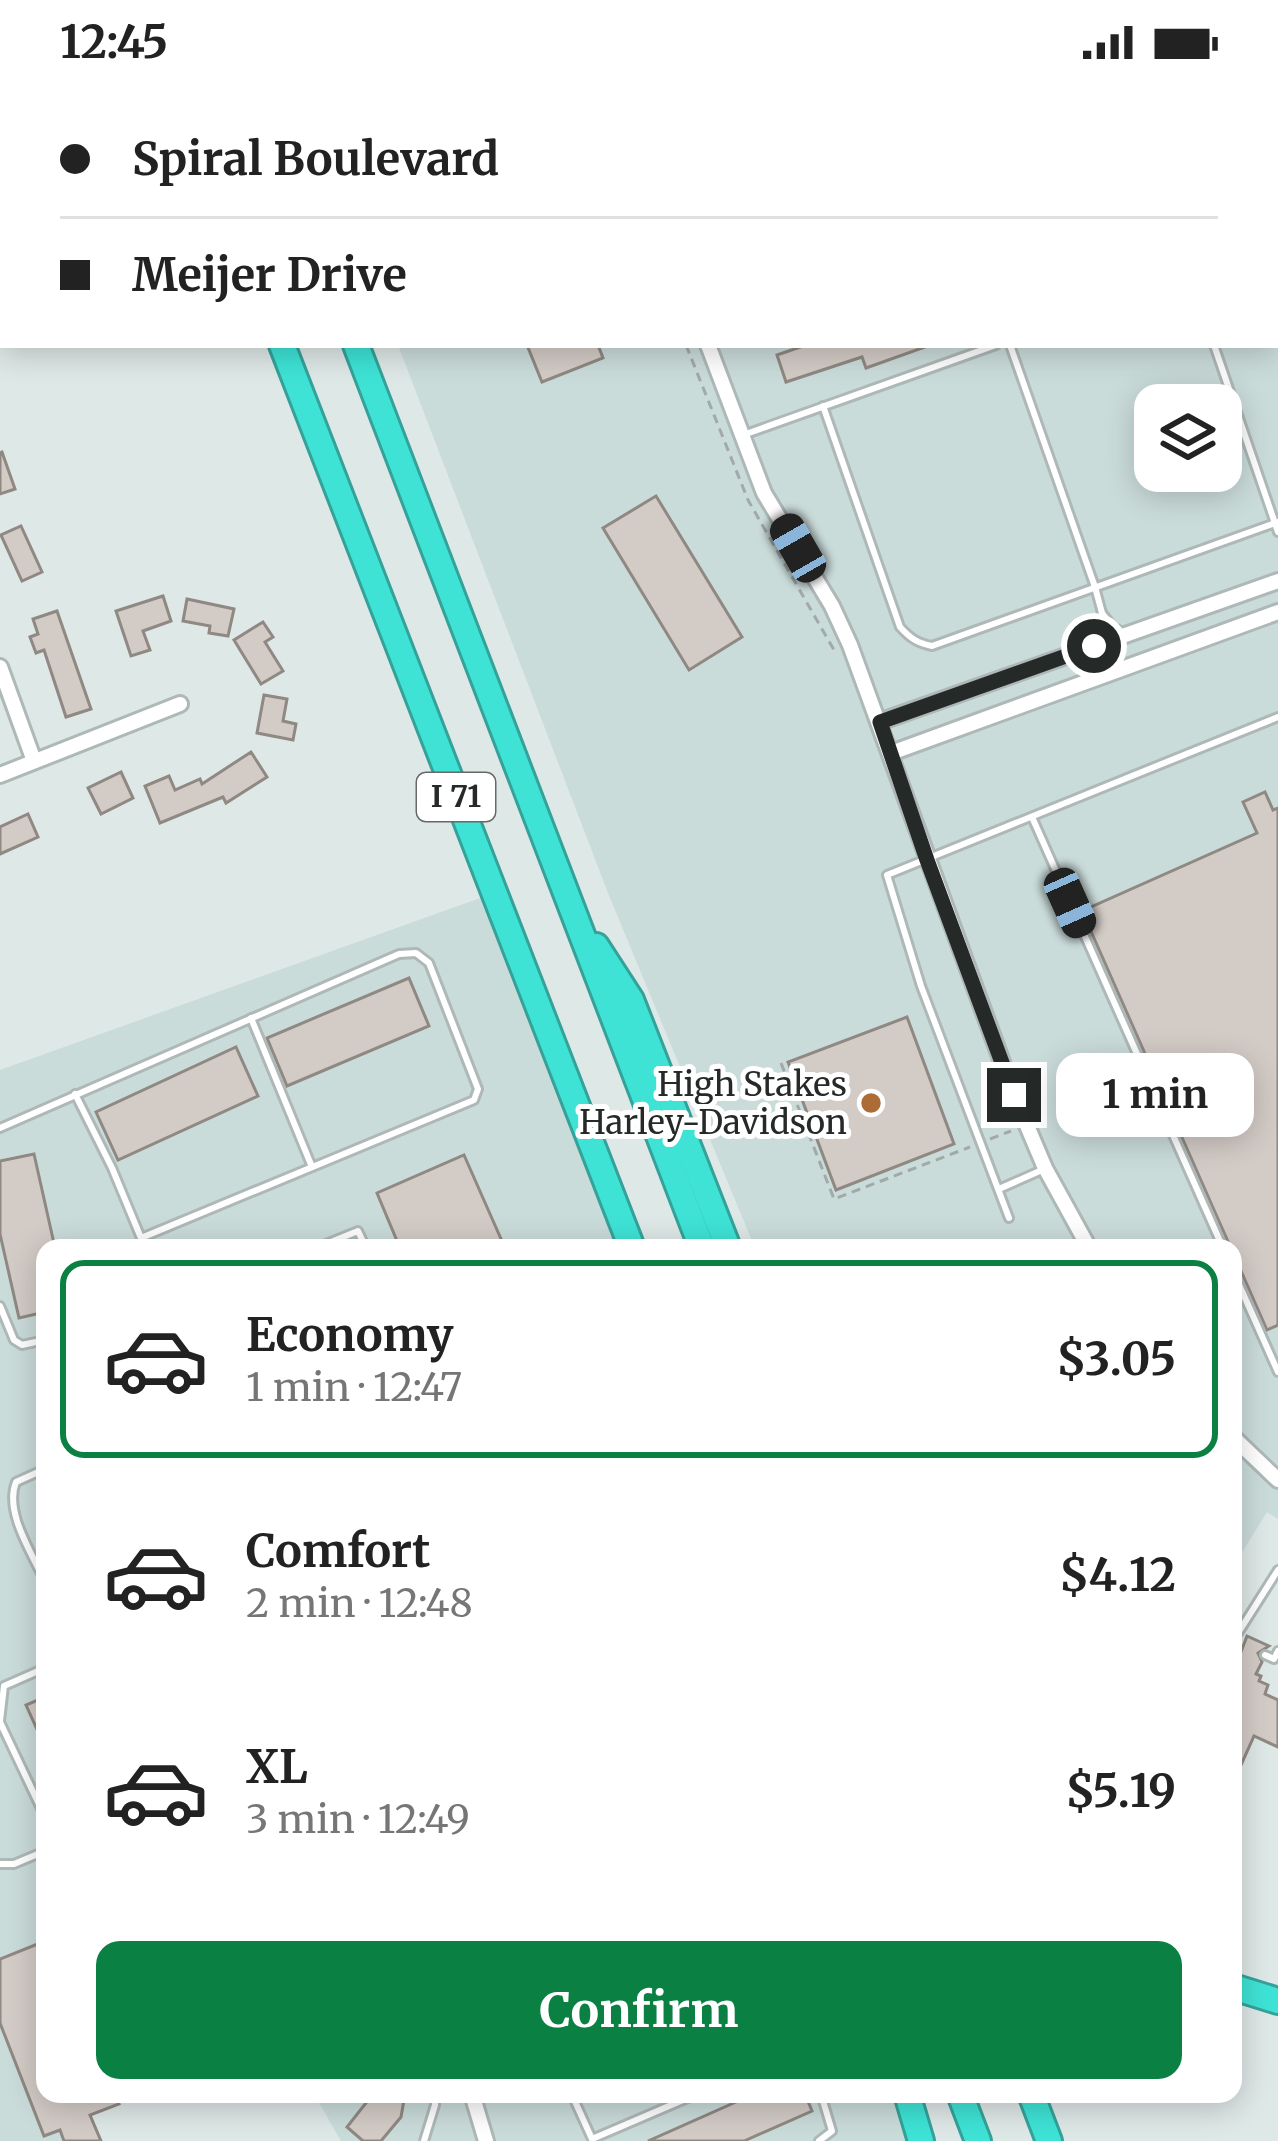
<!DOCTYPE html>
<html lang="en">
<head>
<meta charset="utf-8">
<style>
	:root { --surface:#fff; --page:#f2f2f2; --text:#222; --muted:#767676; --line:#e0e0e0; --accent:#0b8043 }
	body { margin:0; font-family:Merriweather,serif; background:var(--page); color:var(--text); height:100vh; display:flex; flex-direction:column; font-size:45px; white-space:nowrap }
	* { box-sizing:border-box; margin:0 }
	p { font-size:39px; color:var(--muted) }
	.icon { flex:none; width:66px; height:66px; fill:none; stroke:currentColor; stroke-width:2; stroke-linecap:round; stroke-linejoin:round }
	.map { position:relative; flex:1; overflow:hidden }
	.drawer { position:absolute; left:36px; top:1155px; width:1206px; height:864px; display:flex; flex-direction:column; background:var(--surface); border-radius:24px; box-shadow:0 6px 30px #0003 }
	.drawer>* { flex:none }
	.banner { position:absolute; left:0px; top:0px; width:1278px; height:264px; box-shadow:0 6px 30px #0003; display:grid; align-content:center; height:264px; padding:0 60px; background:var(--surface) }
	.controls { position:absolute; left:1134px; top:300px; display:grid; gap:24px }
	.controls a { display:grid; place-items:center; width:108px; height:108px; border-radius:24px; background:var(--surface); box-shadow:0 6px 30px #0003; font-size:60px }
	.end { position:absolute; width:54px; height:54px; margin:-27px; border:15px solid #252928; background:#fff; box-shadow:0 0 0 6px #fff }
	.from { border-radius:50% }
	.bubble { position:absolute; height:84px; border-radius:24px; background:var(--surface); box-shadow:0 6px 30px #0003; font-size:39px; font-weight:700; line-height:84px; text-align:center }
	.car { position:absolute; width:36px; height:72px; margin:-36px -18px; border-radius:15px; box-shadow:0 0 9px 3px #0007; background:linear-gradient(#222 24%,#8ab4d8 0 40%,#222 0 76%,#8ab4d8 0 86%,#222 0) }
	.banner b { display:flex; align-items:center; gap:42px; height:114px; font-size:45px }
	.banner b+b { border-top:3px solid var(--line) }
	.banner i { width:30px; height:30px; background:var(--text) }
	ul { padding:21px 0 0; list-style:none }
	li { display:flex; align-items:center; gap:36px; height:198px; margin:0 24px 18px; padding:0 36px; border:6px solid transparent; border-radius:24px }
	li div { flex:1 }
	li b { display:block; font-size:45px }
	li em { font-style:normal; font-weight:700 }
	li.selected { border-color:var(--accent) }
	li>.icon { width:108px; height:108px; stroke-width:1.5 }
	.button { display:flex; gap:24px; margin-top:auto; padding:24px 60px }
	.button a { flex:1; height:138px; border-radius:24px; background:var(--accent); color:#fff; font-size:48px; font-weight:700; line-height:138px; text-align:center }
	.status { display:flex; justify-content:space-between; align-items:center; height:84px; padding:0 60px; background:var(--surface); direction:ltr }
	.status svg { height:33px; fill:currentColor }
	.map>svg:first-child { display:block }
</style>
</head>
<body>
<div class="status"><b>12:45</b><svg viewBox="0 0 49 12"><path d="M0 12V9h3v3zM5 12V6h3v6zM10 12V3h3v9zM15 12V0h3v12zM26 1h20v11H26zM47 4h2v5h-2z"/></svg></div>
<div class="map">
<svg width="1278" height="2057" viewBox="0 0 1278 2057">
	<rect width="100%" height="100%" fill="#dee8e7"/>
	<g fill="#cadcda" fill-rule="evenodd">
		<path d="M 682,0 L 1278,0 L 1278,1435 L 1267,1428 L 1233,1483 L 1233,1164 L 755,1164 L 608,809 L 398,261 L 1275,261 L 1275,3 L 681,3 ZM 1155,321 L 1221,321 L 1221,387 L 1155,387 Z"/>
		<path d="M 494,809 L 632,1164 L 45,1164 L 45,2010 L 115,2010 L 119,2020 L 91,2031 L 101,2057 L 0,2057 L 0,986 Z"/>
		<path d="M 314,2010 L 907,2010 L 921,2057 L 341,2057 Z"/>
	</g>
	<g fill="#d3cbc6" stroke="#8f8883" stroke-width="3">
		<path d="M 527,261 L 598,261 L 603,274 L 542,298 Z"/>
		<path d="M 806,261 L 925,261 L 925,263 L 866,284 L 862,273 L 786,298 L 777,271 Z"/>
		<path d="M 2,368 L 15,405 L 0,410 L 0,369 Z"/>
		<path d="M 656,412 L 742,553 L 689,586 L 603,444 Z"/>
		<path d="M 21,442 L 42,488 L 22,497 L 1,451 Z"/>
		<path d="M 163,512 L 171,537 L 143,547 L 150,566 L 131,572 L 116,527 Z"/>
		<path d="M 187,515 L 234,525 L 228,552 L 209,549 L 210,542 L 183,537 Z"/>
		<path d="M 57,527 L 91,625 L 66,633 L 44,566 L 36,569 L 30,553 L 38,550 L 33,535 Z"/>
		<path d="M 263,538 L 273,553 L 265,558 L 283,587 L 261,600 L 234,556 Z"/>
		<path d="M 264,611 L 287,615 L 283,637 L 296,640 L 293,656 L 257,649 Z"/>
		<path d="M 251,668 L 267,693 L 226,719 L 223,713 L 160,739 L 145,702 L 169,692 L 175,706 L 200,695 L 202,700 Z"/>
		<path d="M 121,688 L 133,714 L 101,730 L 88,704 Z"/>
		<path d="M 1265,708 L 1273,726 L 1278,724 L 1278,1241 L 1267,1246 L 1082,827 L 1257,749 L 1243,718 Z"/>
		<path d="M 28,730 L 38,753 L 0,770 L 0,743 Z"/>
		<path d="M 409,894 L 429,942 L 287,1002 L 267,954 Z"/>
		<path d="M 907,933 L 954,1060 L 836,1106 L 788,978 Z"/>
		<path d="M 236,963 L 258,1012 L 118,1076 L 96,1028 Z"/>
		<path d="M 34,1070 L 55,1164 L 45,1164 L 45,1228 L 19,1234 L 0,1150 L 0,1077 Z"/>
		<path d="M 464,1071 L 505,1164 L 400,1164 L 377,1109 Z"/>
		<path d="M 1247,1552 L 1269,1562 L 1258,1569 L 1262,1578 L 1256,1590 L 1261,1592 L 1259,1597 L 1268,1601 L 1265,1610 L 1278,1616 L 1278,1663 L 1254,1652 L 1233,1699 L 1233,1589 Z"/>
		<path d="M 45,1613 L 45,1663 L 26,1621 Z"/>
		<path d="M 45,1857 L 45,2010 L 115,2010 L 119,2020 L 90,2031 L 101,2057 L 64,2057 L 60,2046 L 44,2052 L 0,1939 L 0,1875 Z"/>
		<path d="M 373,2010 L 405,2010 L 401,2033 L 381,2057 L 363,2057 L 347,2043 Z"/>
		<path d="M 754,2010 L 805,2010 L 812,2027 L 744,2057 L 648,2057 Z"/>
	</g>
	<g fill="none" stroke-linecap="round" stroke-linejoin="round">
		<defs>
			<g id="lane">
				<path d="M 928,3 L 936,0"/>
				<path d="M 1275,151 L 1278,150"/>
				<path d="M 1010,261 L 1095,503 L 1102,529 L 1096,559"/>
				<path d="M 1214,261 L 1278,448"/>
				<path d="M 823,322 L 900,543 C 910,554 917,559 932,562 L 1278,438"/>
				<path d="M 746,350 L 996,261"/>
				<path d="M 1102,529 L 1113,543 L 1126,550"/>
				<path d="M 1032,733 L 1223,1164"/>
				<path d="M 251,934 L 312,1083"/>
				<path d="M 75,1010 L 112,1084 L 141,1154"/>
				<path d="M 0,1044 L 399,870 L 416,869 L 429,879 L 478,1005 L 474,1016 L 141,1154 L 142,1164"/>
				<path d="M 999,1105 L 1042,1086"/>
				<path d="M 1009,1134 L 921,902 L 887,791 L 1278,633"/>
				<path d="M 316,1164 L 358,1147 L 366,1164"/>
				<path d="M 1233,1187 L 1278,1288"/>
				<path d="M 0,1222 L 14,1256 L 22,1261 L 45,1256"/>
				<path d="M 45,1385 L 16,1398 C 4,1428 32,1469 45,1498"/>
				<path d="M 1233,1557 L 1278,1486"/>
				<path d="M 1265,1571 L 1274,1575 L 1278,1567"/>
				<path d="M 0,1637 L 4,1602 L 45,1584"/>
				<path d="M 0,1638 L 45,1733"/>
				<path d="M 0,1780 L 14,1780 L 45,1767"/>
				<path d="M 560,2010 L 573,2013 L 580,2010"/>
				<path d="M 573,2013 L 592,2055 L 697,2010"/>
				<path d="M 424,2057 L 435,2021 L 435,2010"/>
				<path d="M 819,2057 L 832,2047 L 821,2010"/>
			</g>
			<g id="street">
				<path d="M 529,0 L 540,3"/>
				<path d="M 665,3 L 666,0"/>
				<path d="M 708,261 L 764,409 L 832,522 L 850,561 L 1014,1011 L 1045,1084 L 1089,1164"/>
				<path d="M 0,583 L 34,677"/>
				<path d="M 879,638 L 1278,497"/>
				<path d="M 891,669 L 1278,528"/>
				<path d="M 0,691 L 180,620"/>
				<path d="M 1233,1353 L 1278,1396"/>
				<path d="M 472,2010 L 486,2057"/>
			</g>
			<g id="highway">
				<path d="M 184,0 L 185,3"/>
				<path d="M 255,0 L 257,3"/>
				<path d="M 282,261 L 632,1164"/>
				<path d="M 356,261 L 702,1164"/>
				<path d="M 596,862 L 631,916 L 728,1164"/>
				<path d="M 1233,1903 L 1278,1917"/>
				<path d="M 907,2010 L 921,2057"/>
				<path d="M 960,2010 L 978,2057"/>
				<path d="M 1031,2010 L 1049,2057"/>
			</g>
		</defs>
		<use href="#lane" stroke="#aeb8b7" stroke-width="12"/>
		<use href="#street" stroke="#aeb8b7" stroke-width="20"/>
		<use href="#highway" stroke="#35a299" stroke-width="30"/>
		<g stroke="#a2aaa9" stroke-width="3" stroke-dasharray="9 6" stroke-linecap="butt">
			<path d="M 407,0 L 411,3"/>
			<path d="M 686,261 L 748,416 L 834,566"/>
			<path d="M 781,979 L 834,1115 L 970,1063"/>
			<path d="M 990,1055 L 1011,1047"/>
		</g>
		<use href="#lane" stroke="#fff" stroke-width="6"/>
		<use href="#street" stroke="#fff" stroke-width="14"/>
		<use href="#highway" stroke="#3ee3d6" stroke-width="24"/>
	</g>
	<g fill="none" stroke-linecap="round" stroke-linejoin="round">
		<path stroke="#252928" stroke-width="15" d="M 1014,1011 L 927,776 L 880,638 L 1094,562"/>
	</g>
	<circle fill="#ad6c36" stroke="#fff" stroke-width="4.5" cx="871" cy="1019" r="12"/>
	<g text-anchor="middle" stroke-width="10" stroke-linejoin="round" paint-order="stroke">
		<rect fill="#fff" stroke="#666968" stroke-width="3" x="417" y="689" width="78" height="48" rx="9"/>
		<g font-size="30" font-weight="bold" fill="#252928">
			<text x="456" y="723">I 71</text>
		</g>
		<g font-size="33" fill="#252928" stroke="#fff" text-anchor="end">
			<text x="847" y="1012">High Stakes<tspan x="847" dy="38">Harley-Davidson</tspan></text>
		</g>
	</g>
</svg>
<div class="controls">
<a><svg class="icon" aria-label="layers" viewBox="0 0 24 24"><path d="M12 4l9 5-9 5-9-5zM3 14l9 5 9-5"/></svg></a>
</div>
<i class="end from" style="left:1094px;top:562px"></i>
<i class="end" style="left:1014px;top:1011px"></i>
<div class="bubble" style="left:1056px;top:969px;width:198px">1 min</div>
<i class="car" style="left:798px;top:464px;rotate:330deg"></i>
<i class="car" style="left:1070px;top:819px;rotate:156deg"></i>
<div class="banner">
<b><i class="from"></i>Spiral Boulevard</b>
<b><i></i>Meijer Drive</b>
</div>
<section class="drawer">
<ul>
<li class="selected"><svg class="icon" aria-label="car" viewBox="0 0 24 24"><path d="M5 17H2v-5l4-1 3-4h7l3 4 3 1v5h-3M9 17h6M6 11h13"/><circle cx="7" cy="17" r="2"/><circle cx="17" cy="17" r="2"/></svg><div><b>Economy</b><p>1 min · 12:47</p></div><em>$3.05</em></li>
<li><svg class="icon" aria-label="car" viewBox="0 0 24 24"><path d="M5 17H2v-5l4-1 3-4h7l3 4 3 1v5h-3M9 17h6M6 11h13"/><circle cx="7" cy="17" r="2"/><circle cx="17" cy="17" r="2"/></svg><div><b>Comfort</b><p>2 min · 12:48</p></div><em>$4.12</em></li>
<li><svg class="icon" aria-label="car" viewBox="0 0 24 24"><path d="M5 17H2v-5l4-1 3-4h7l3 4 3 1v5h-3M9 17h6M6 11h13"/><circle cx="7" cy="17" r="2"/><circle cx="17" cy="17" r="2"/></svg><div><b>XL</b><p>3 min · 12:49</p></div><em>$5.19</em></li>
</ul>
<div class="button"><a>Confirm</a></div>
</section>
</div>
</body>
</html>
